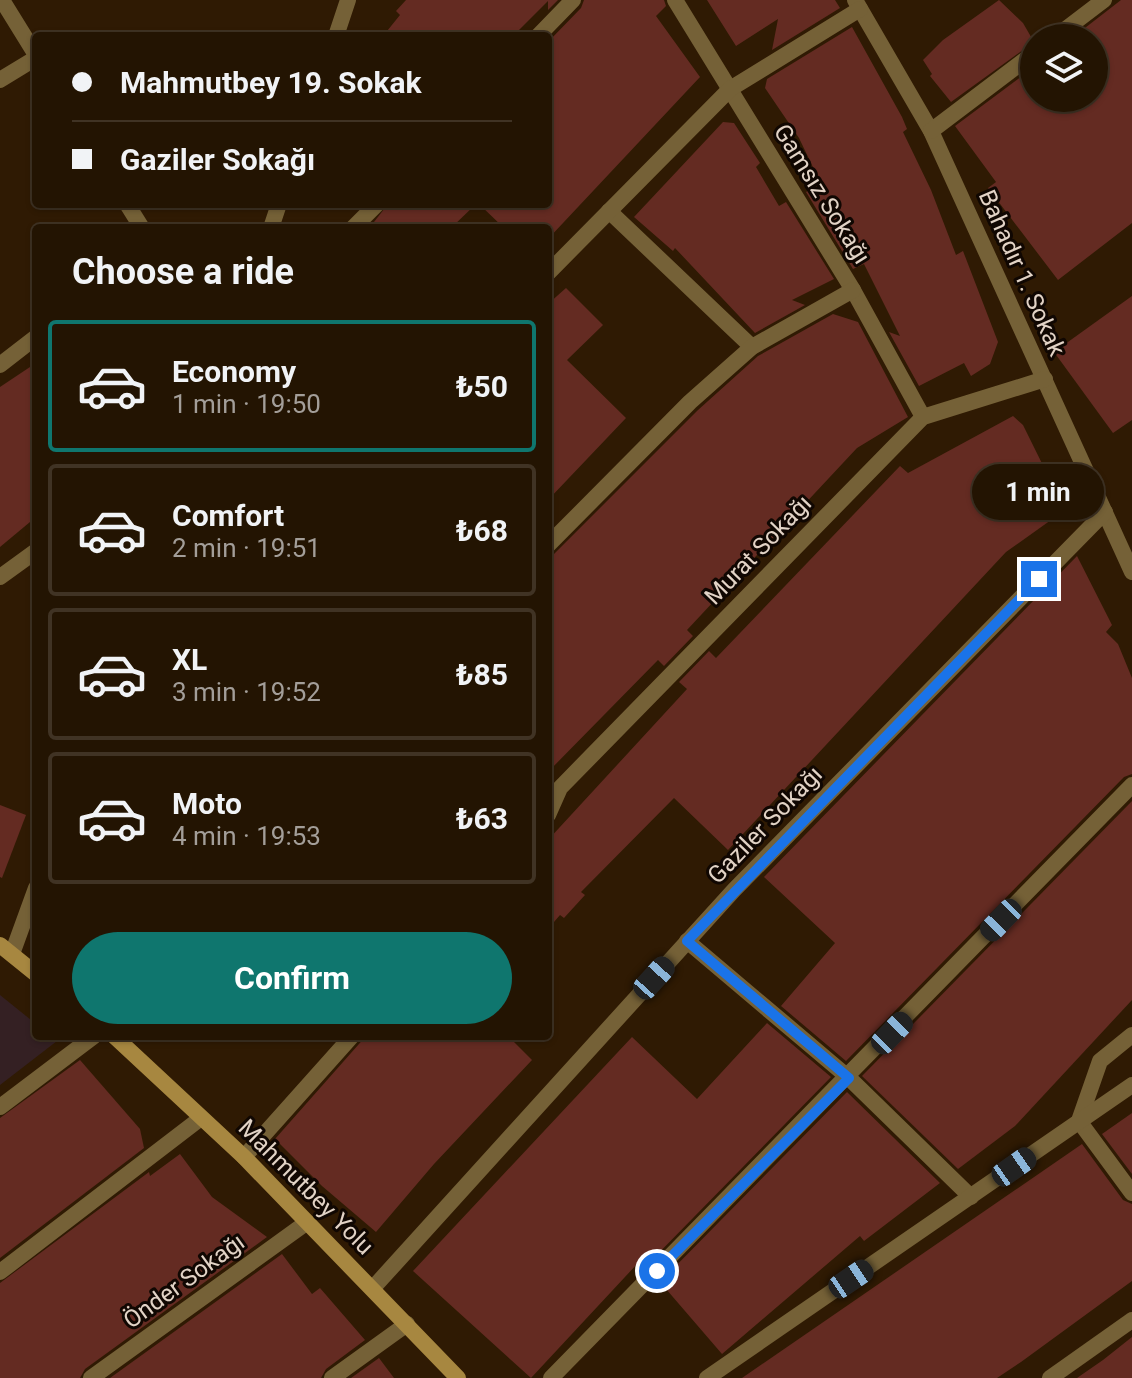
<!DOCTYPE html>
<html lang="en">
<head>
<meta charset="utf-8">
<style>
	:root { --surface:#231402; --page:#2f2111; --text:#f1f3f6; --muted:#a39e99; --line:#403324; --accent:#0f766e }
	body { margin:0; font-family:Roboto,sans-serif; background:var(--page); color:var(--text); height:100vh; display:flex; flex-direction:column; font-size:30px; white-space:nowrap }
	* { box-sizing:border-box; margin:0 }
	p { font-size:26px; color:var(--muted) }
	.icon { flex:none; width:44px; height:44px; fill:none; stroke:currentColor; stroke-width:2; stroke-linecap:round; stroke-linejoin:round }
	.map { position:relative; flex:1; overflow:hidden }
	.panel { position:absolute; left:32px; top:224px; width:520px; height:816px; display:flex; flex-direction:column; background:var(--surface); border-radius:8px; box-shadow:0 2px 6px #0004,0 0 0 2px var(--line) }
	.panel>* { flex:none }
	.top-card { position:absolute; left:32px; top:32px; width:520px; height:176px; border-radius:8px; box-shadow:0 2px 6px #0004,0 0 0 2px var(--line); display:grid; align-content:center; height:176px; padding:0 40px; background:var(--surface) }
	.tools { position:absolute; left:1020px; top:24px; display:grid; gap:16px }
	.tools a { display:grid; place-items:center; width:88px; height:88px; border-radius:50%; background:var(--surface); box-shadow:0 2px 6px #0004,0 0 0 2px var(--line); font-size:40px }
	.end { position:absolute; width:36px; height:36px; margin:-18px; border:10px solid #1a73e8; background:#fff; box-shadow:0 0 0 4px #fff }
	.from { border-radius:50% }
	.bubble { position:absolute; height:56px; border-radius:28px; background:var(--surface); box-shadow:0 2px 6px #0004,0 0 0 2px var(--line); font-size:26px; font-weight:700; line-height:56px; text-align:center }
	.car { position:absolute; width:24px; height:48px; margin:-24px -12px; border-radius:10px; box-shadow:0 0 6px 2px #0007; background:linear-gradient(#222 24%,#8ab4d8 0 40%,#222 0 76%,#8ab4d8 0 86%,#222 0) }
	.top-card b { display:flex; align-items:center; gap:28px; height:76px; font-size:30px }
	.top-card b+b { border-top:2px solid var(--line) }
	.top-card i { width:20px; height:20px; background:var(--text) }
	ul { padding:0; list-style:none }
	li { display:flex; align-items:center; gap:24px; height:132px; margin:0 16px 12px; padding:0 24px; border:4px solid var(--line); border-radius:8px }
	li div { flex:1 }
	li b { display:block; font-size:30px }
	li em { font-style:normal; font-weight:700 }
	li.current { border-color:var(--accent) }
	li>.icon { width:72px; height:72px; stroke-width:1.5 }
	h2 { padding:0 40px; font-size:36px; line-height:96px }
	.button { display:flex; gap:16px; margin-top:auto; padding:16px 40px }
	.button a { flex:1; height:92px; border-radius:48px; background:var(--accent); color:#fff; font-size:32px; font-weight:700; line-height:92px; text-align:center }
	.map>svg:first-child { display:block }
</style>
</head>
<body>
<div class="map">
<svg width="1132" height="1378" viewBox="0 0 1132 1378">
	<rect width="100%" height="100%" fill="#2f1a03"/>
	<path fill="#342023" d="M 0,995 L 36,1024 L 36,1036 L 50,1036 L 57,1041 L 0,1085 Z"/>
	<g fill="#642b22">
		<path d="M 406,0 L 558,0 L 548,10 L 548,1 L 513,36 L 383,36 L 400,15 L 396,11 Z"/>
		<path d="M 584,0 L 664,0 L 666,6 L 656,16 L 700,77 L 548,239 L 548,228 L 504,228 L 479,204 L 548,204 L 548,42 L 581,8 Z"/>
		<path d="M 707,0 L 835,0 L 840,8 L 772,50 L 778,19 L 736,46 Z"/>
		<path d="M 999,0 L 1023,23 L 1034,42 L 951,102 L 930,76 L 932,74 L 923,60 L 943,40 Z"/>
		<path d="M 1121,0 L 1132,0 L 1132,223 L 1058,280 L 988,188 L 996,182 L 955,126 L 1034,67 L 1034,98 L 1094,98 L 1094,38 L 1072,38 Z"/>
		<path d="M 852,27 L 902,117 L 907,129 L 903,132 L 931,190 L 956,255 L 963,251 L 998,342 L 990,364 L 971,376 L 964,363 L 919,386 L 889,332 L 900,336 L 864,264 L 853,269 L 806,192 L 821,184 L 799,138 L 765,88 L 767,79 Z"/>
		<path d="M 723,122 L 734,123 L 760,163 L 756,167 L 779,206 L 786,202 L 834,279 L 792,300 L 805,305 L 755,333 L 675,248 L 673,251 L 634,217 Z"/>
		<path d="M 388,204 L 476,204 L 451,228 L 384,228 L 374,222 Z"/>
		<path d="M 566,288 L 603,325 L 567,360 L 626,418 L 548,500 L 548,304 Z"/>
		<path d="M 1132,296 L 1132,420 L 1113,433 L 1054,352 Z"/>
		<path d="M 833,314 L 858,322 L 908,417 L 857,448 L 687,630 L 693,636 L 664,666 L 658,660 L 548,772 L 548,560 L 698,410 L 758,356 Z"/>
		<path d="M 36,363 L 36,517 L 0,547 L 0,387 Z"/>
		<path d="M 1013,416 L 1023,425 L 1065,510 L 1006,552 L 728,850 L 674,798 L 581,892 L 585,895 L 564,918 L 560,915 L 548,929 L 548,840 L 687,689 L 679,682 L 709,651 L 716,658 L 900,466 L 908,473 Z"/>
		<path d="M 1077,556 L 1112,625 L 1106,632 L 1118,644 L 1132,678 L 1132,774 L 1124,777 L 846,1061 L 781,1006 L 835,943 L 764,877 Z"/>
		<path d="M 1132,801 L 1132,1000 L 1015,1126 L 958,1169 L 862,1076 Z"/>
		<path d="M 0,805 L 26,815 L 2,878 L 0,877 Z"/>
		<path d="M 767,1023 L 831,1077 L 646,1266 L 638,1263 L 531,1378 L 413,1271 L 632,1037 L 697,1099 Z"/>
		<path d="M 366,1036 L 508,1036 L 532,1060 L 434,1164 L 376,1232 L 322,1186 L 275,1139 Z"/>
		<path d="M 80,1060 L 140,1129 L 144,1148 L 0,1258 L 0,1118 Z"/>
		<path d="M 847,1092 L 940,1183 L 864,1241 L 860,1236 L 722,1354 L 660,1282 Z"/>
		<path d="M 1132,1113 L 1132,1174 L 1102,1134 Z"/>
		<path d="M 1082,1144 L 1123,1200 L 1132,1204 L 1132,1281 L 1021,1362 L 997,1378 L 742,1378 Z"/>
		<path d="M 180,1154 L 212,1197 L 267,1237 L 85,1369 L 80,1378 L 0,1378 L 0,1283 L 149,1172 L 150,1176 Z"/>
		<path d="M 282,1254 L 312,1294 L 320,1288 L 365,1340 L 326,1369 L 321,1378 L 110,1378 Z"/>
		<path d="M 1132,1337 L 1132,1378 L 1077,1378 L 1103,1360 Z"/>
		<path d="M 379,1358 L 394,1378 L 351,1378 Z"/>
	</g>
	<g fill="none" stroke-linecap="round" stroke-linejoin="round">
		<g stroke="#756137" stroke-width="16">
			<path d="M 2,0 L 36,55"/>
			<path d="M 675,0 L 853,290 L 923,417"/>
			<path d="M 855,0 L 931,131 L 1132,572"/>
			<path d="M 538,36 L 573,0"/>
			<path d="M 1054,38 L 1104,0"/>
			<path d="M 0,80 L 36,58"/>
			<path d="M 931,131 L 1034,53"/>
			<path d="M 127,204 L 142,228"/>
			<path d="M 609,211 L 752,347"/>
			<path d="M 353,228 L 377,204"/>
			<path d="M 548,273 L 730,89 L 860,9"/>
			<path d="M 0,365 L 36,337"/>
			<path d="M 548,545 L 690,402 L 752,347 L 853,290"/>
			<path d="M 0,577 L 36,551"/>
			<path d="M 548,815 L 560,788 L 923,417 L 1045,379"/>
			<path d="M 687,941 L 849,1078 L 971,1197"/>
			<path d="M 1132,1035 L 1100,1061 L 1079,1121 L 1132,1193"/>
			<path d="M 0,1107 L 94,1036"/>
			<path d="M 244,1157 L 352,1036"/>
			<path d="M 0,1272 L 201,1118"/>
			<path d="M 373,1288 L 734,890 L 1105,512"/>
			<path d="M 91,1378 L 306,1223"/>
			<path d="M 332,1378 L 407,1324"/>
			<path d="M 551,1378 L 1132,785"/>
			<path d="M 707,1378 L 1132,1085"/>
			<path d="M 1050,1378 L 1132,1320"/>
		</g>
		<g stroke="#756137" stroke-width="16">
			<path d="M 336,36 L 348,0"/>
			<path d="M 271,228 L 279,204"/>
			<path d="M 12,954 L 36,888"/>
		</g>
		<g stroke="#a78740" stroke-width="16">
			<path d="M 0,945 L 36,974"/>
			<path d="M 114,1036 L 244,1157 L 458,1378"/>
		</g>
	</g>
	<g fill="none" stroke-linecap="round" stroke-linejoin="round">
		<path stroke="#1a73e8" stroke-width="10" d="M 657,1271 L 849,1078 L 687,941 L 1039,579"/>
	</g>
	<g text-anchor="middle" stroke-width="6" stroke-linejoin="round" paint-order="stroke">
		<g font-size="24" fill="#e2d3c6" stroke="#100702">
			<text transform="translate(822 194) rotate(58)" y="8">Gamsız Sokağı</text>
			<text transform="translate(1022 273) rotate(66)" y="8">Bahadır 1. Sokak</text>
			<text transform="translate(758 550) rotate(-46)" y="8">Murat Sokağı</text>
			<text transform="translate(765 825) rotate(-46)" y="8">Gaziler Sokağı</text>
			<text transform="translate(306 1187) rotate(45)" y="8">Mahmutbey Yolu</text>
			<text transform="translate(184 1281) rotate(-36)" y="8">Önder Sokağı</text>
		</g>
	</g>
</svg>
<div class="tools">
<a><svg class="icon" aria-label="layers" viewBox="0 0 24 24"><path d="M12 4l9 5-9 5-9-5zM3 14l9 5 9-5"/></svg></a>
</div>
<i class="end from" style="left:657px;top:1271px"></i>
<i class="end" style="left:1039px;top:579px"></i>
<div class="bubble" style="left:972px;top:464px;width:132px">1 min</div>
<i class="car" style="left:1001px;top:920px;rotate:224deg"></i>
<i class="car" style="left:654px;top:978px;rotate:42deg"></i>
<i class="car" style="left:892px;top:1033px;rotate:44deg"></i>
<i class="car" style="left:1014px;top:1167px;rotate:55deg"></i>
<i class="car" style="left:851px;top:1279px;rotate:56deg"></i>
<div class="top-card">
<b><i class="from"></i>Mahmutbey 19. Sokak</b>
<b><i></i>Gaziler Sokağı</b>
</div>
<section class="panel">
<h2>Choose a ride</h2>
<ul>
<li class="current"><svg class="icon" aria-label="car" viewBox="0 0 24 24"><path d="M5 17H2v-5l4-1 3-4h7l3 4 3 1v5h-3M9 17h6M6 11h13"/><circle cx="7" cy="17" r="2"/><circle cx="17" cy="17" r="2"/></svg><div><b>Economy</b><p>1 min · 19:50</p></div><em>₺50</em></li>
<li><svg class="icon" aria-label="car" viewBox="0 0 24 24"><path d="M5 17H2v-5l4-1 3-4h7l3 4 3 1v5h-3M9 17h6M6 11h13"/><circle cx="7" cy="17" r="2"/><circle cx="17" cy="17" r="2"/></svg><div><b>Comfort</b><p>2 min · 19:51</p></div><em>₺68</em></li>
<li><svg class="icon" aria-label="car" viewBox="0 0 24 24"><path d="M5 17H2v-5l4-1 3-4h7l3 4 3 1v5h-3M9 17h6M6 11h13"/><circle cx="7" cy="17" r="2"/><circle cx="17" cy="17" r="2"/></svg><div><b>XL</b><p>3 min · 19:52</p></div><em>₺85</em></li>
<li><svg class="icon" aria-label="car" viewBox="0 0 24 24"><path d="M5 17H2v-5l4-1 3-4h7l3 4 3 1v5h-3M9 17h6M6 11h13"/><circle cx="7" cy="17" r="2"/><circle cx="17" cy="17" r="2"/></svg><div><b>Moto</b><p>4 min · 19:53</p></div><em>₺63</em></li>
</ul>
<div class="button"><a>Confirm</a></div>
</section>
</div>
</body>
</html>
